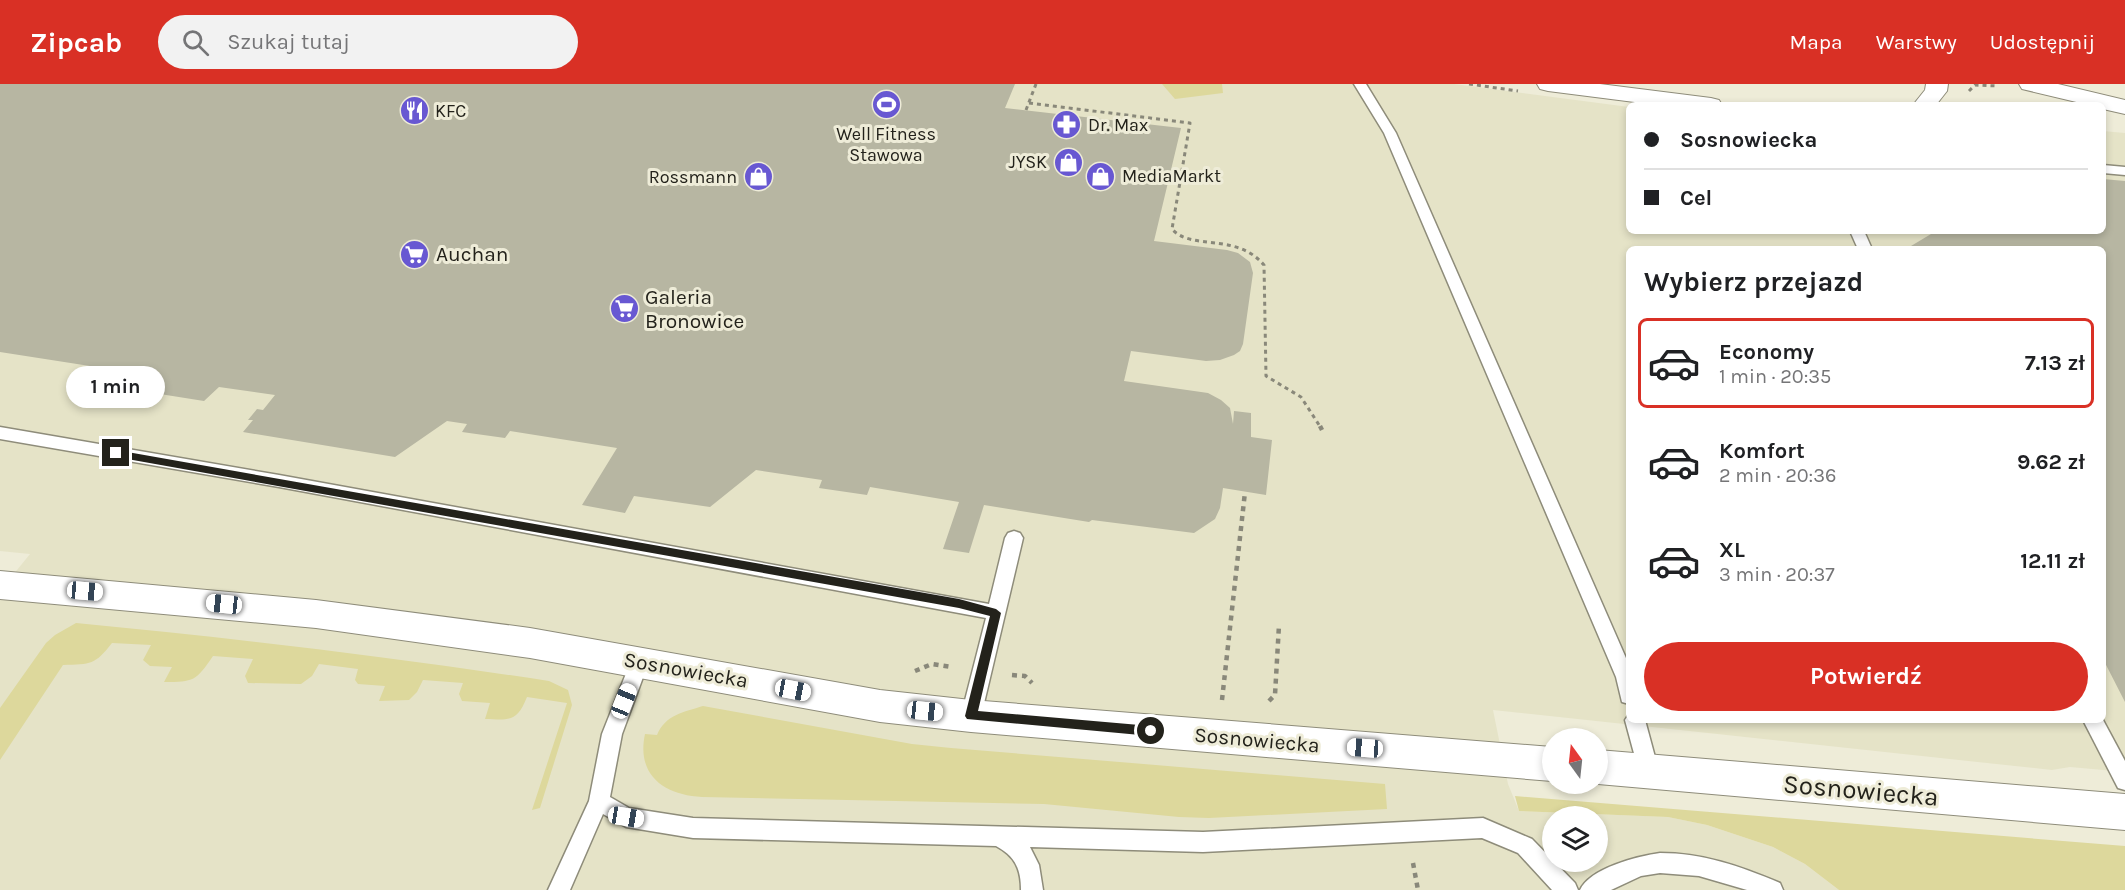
<!DOCTYPE html>
<html lang="pl">
<head>
<meta charset="utf-8">
<style>
	:root { --surface:#fff; --page:#f2f2f2; --text:#202124; --muted:#757577; --line:#e0e0e0; --accent:#d93025 }
	body { margin:0; font-family:Karla,sans-serif; background:var(--page); color:var(--text); height:100vh; display:flex; flex-direction:column; font-size:22px; white-space:nowrap }
	* { box-sizing:border-box; margin:0 }
	p { font-size:20px; color:var(--muted) }
	.icon { flex:none; width:33px; height:33px; fill:none; stroke:currentColor; stroke-width:2; stroke-linecap:round; stroke-linejoin:round }
	.map { position:relative; flex:1; overflow:hidden }
	.details { position:absolute; left:1626px; top:162px; width:480px; height:477px; display:flex; flex-direction:column; background:var(--surface); border-radius:9px; box-shadow:0 3px 9px #0003 }
	.details>* { flex:none }
	.hud { position:absolute; left:1626px; top:18px; width:480px; height:132px; border-radius:9px; box-shadow:0 3px 9px #0003; display:grid; align-content:center; height:132px; padding:0 18px; background:var(--surface) }
	.needle { width:39px; rotate:345deg }
	.controls { position:absolute; left:1542px; top:644px; display:grid; gap:12px }
	.controls a { display:grid; place-items:center; width:66px; height:66px; border-radius:50%; background:var(--surface); box-shadow:0 3px 9px #0003; font-size:30px }
	.end { position:absolute; width:27px; height:27px; margin:-14px; border:8px solid #23221b; background:#fff; box-shadow:0 0 0 3px #fff }
	.from { border-radius:50% }
	.bubble { position:absolute; height:42px; border-radius:21px; background:var(--surface); box-shadow:0 3px 9px #0003; font-size:20px; font-weight:700; line-height:42px; text-align:center }
	.car { position:absolute; width:18px; height:36px; margin:-18px -9px; border-radius:8px; box-shadow:0 0 4px 2px #0007; background:linear-gradient(#fff 24%,#345 0 40%,#fff 0 76%,#345 0 86%,#fff 0) }
	.hud b { display:flex; align-items:center; gap:21px; height:57px; font-size:22px }
	.hud b+b { border-top:2px solid var(--line) }
	.hud i { width:15px; height:15px; background:var(--text) }
	ul { padding:0; list-style:none }
	li { display:flex; align-items:center; gap:18px; height:90px; margin:0 12px 9px; padding:0 6px; border:3px solid transparent; border-radius:9px }
	li div { flex:1 }
	li b { display:block; font-size:22px }
	li em { font-style:normal; font-weight:700 }
	li.current { border-color:var(--accent) }
	li>.icon { width:54px; height:54px; stroke-width:1.5 }
	h2 { padding:0 18px; font-size:27px; line-height:72px }
	.action { display:flex; gap:12px; margin-top:auto; padding:12px 18px }
	.action a { flex:1; height:69px; border-radius:36px; background:var(--accent); color:#fff; font-size:24px; font-weight:700; line-height:69px; text-align:center }
	header { display:flex; align-items:center; gap:36px; box-sizing:border-box; height:84px; padding:0 30px; background:var(--accent); color:#fff }
	header strong { font-size:28px }
	nav { display:flex; gap:33px; margin-inline-start:auto; font-size:21px }
	.search { width:420px; height:54px; background:var(--page); display:flex; align-items:center; gap:15px; box-sizing:border-box; padding:0 21px; border-radius:33px; color:var(--muted); font-size:22px }
	.map>svg:first-child { display:block }
</style>
</head>
<body>
<header>
<strong>Zipcab</strong>
<div class="search"><svg class="icon" aria-label="search" viewBox="0 0 24 24"><circle cx="10" cy="10" r="6"/><path d="M15 15l6 6"/></svg>Szukaj tutaj</div>
<nav><a>Mapa</a><a>Warstwy</a><a>Udostępnij</a></nav>
</header>
<div class="map">
<svg width="2125" height="806" viewBox="0 0 2125 806">
	<rect width="100%" height="100%" fill="#eeecd8"/>
	<path fill="#e5e3c7" fill-rule="evenodd" d="M 0,0 L 1454,0 L 1629,23 L 1629,147 L 2103,147 L 2103,47 L 2125,49 L 2125,688 L 2070,683 L 2052,686 L 1493,626 L 1508,700 L 1519,727 L 1668,733 L 1707,741 L 1773,763 L 1805,780 L 1839,806 L 0,806 L 0,507 L 30,470 L 0,467 ZM 1629,165 L 2103,165 L 2103,636 L 1629,636 ZM 1552,732 L 1598,732 L 1598,777 L 1552,777 Z"/>
	<g fill="#ddd89c">
		<path d="M 1162,0 L 1222,0 L 1223,9 L 1175,15 Z"/>
		<path d="M 76,539 C 234,554 392,573 549,597 L 568,606 L 572,621 L 540,724 L 532,726 L 567,619 L 527,613 C 517,638 510,636 485,635 L 490,619 L 462,617 L 459,610 L 463,599 L 423,596 L 417,608 L 409,616 L 379,617 L 385,602 L 358,600 L 355,596 L 358,585 L 319,580 L 312,592 L 301,600 L 248,599 L 245,592 L 253,575 L 213,572 C 196,597 194,598 164,598 L 172,583 L 150,582 L 143,576 L 151,561 L 112,559 C 95,581 91,580 63,581 L 0,676 L 0,624 L 46,559 L 55,551 Z"/>
		<path d="M 703,622 L 912,660 L 951,664 L 1385,700 L 1387,725 L 1209,734 L 1179,733 L 1044,720 L 702,713 C 665,711 636,692 645,650 L 657,651 C 665,631 684,628 703,622 Z"/>
		<path d="M 1515,712 L 2125,762 L 2125,806 L 1839,806 L 1805,780 L 1773,763 L 1707,741 L 1668,733 L 1519,727 Z"/>
	</g>
	<g fill="#b7b6a2">
		<path d="M 0,0 L 1015,0 L 1005,24 L 1181,44 L 1154,157 L 1227,166 L 1238,169 L 1250,178 L 1253,189 L 1243,260 L 1240,267 L 1234,271 L 1220,276 L 1206,277 L 1131,267 L 1124,297 L 1208,309 L 1221,316 L 1230,324 L 1233,340 L 1234,327 L 1251,329 L 1251,353 L 1272,356 L 1266,411 L 1223,404 L 1220,424 L 1215,435 L 1194,449 L 1092,436 L 1089,438 L 984,421 L 969,469 L 943,465 L 959,418 L 870,403 L 867,411 L 819,404 L 822,396 L 756,386 L 710,423 L 634,412 L 625,429 L 582,421 L 617,364 L 510,347 L 505,354 L 462,348 L 467,340 L 447,337 L 395,373 L 243,348 L 253,336 L 248,336 L 257,325 L 263,326 L 275,311 L 219,303 L 204,317 L 141,307 L 154,292 L 0,268 Z"/>
		<path d="M 2103,95 L 2125,97 L 2125,618 L 2103,575 L 2103,165 L 1906,165 L 1936,147 L 2103,147 Z"/>
	</g>
	<g fill="none" stroke-linecap="round" stroke-linejoin="round">
		<defs>
			<g id="lane">
				<path d="M 1354,0 L 1366,0 L 1396,49 L 1629,581 L 1629,620 L 1622,618 L 1616,593 L 1384,49 Z"/>
				<path d="M 2103,81 L 2125,83 L 2125,91 L 2103,89 Z"/>
				<path d="M 1850,147 L 1864,147 L 1872,165 L 1858,165 Z"/>
				<path d="M 0,343 L 279,391 L 989,520 L 1005,454 L 1008,449 L 1014,447 L 1020,449 L 1023,454 L 981,632 L 978,638 L 971,641 L 964,638 L 961,632 L 986,534 L 279,403 L 0,355 Z"/>
				<path d="M 640,569 L 647,571 L 649,577 L 622,650 L 610,713 L 629,724 L 693,734 L 1203,748 L 1483,734 L 1532,755 L 1575,799 L 1578,806 L 1552,806 L 1518,769 L 1482,754 L 1203,768 L 1030,763 L 1039,781 L 1043,806 L 1021,806 C 1021,785 1015,772 996,762 L 693,754 L 626,743 L 603,730 L 570,806 L 548,806 L 589,717 L 602,650 L 631,577 L 633,571 Z"/>
				<path d="M 1629,630 L 1629,636 L 1645,636 L 1659,688 L 1656,694 L 1649,697 L 1642,694 L 1639,688 L 1625,636 Z"/>
				<path d="M 2083,636 L 2103,636 L 2125,677 L 2125,706 L 2118,704 Z"/>
				<path d="M 1660,769 C 1703,769 1740,782 1780,799 L 1783,806 L 1747,806 L 1699,792 L 1660,789 L 1641,792 L 1611,806 L 1580,806 C 1590,784 1638,772 1660,769 Z"/>
			</g>
			<g id="street">
				<path d="M 1537,0 L 1600,0 L 1711,14 L 1719,16 L 1722,21 L 1658,21 L 1548,7 L 1540,5 Z"/>
				<path d="M 1926,0 L 1948,0 L 1947,7 L 1936,21 L 1913,21 L 1925,6 Z"/>
				<path d="M 2019,0 L 2058,0 L 2125,16 L 2125,30 L 2103,25 L 2103,21 L 2089,21 L 2022,5 Z"/>
				<path d="M 0,487 L 316,516 L 530,544 L 880,606 L 971,616 L 1552,663 L 1552,697 L 971,648 L 880,638 L 530,574 L 316,544 L 0,515 Z"/>
				<path d="M 1598,666 L 2125,710 L 2125,746 L 1598,700 L 1594,699 L 1598,699 Z"/>
			</g>
		</defs>
		<use href="#lane" stroke="#8e8c7a" stroke-width="3"/>
		<use href="#street" stroke="#8e8c7a" stroke-width="2"/>
		<g stroke="#89887a" stroke-width="3" stroke-dasharray="4 4" stroke-linecap="butt">
			<path d="M 1469,0 L 1518,7"/>
			<path d="M 1969,7 L 1975,1 L 1998,2"/>
			<path d="M 1029,19 L 1190,39 L 1172,145 C 1191,167 1236,148 1264,181 L 1266,292 L 1301,313 L 1321,344"/>
			<path d="M 1026,26 L 1036,0"/>
		</g>
		<g stroke="#89887a" stroke-width="4.5" stroke-dasharray="5 5" stroke-linecap="butt">
			<path d="M 1320,342 L 1322,346"/>
			<path d="M 915,587 L 932,580 L 951,583"/>
			<path d="M 1012,591 L 1025,592 L 1032,599"/>
			<path d="M 1222,616 L 1245,408"/>
			<path d="M 1269,617 L 1275,611 L 1279,541"/>
			<path d="M 1413,779 L 1418,806"/>
		</g>
		<use href="#lane" fill="#fff" fill-rule="evenodd"/>
		<use href="#street" fill="#fff" fill-rule="evenodd"/>
	</g>
	<path fill="#23221b" d="M 116,366 L 959,515 L 996,525 L 1001,529 L 978,627 L 1151,642 L 1156,647 L 1151,652 L 967,635 L 965,632 L 990,532 L 959,524 L 116,373 L 111,369 Z"/>
	<defs>
		<symbol id="stadium-disc" viewBox="-11 -11 22 22"><circle r="9.5" fill="#6858d2" stroke="#eeecd8"/><path d="M0-5a6.5 5 0 1 0 0 10a6.5 5 0 1 0 0-10ZM-3.5-1.8h7v3.6h-7Z" fill="#fff"/></symbol>
		<symbol id="restaurant-disc" viewBox="-11 -11 22 22"><circle r="9.5" fill="#6858d2" stroke="#eeecd8"/><path d="M-5-6h1v4h1v-4h1v4h1v-4h1v5L-1.5 .5V6h-2V.5L-5-1ZM5-6V6H3V1.5H1.5Q1.5-4 5-6Z" fill="#fff"/></symbol>
		<symbol id="pharmacy-disc" viewBox="-11 -11 22 22"><circle r="9.5" fill="#6858d2" stroke="#eeecd8"/><path d="M-2-6h4v4h4v4h-4v4h-4v-4h-4v-4h4Z" fill="#fff"/></symbol>
		<symbol id="shop-disc" viewBox="-11 -11 22 22"><circle r="9.5" fill="#6858d2" stroke="#eeecd8"/><path d="M-5-2.5h2.3a2.7 3.5 0 0 1 5.4 0H5L5.5 6h-11ZM-1.5-2.5h3a1.5 2.3 0 0 0-3 0Z" fill="#fff"/></symbol>
		<symbol id="supermarket-disc" viewBox="-11 -11 22 22"><circle r="9.5" fill="#6858d2" stroke="#eeecd8"/><path d="M-6-5.5h2.5l.6 2H6L4.5 2H-2.5L-4.4-4H-6ZM-1.5 3.2a1.3 1.3 0 1 0 .1 0ZM3 3.2a1.3 1.3 0 1 0 .1 0Z" fill="#fff"/></symbol>
	</defs>
	<g fill-rule="evenodd">
		<use href="#stadium-disc" x="870" y="4" width="33" height="33"/>
		<use href="#restaurant-disc" x="398" y="10" width="33" height="33"/>
		<use href="#pharmacy-disc" x="1050" y="24" width="33" height="33"/>
		<use href="#shop-disc" x="1052" y="62" width="33" height="33"/>
		<use href="#shop-disc" x="1084" y="76" width="33" height="33"/>
		<use href="#shop-disc" x="742" y="76" width="33" height="33"/>
		<use href="#supermarket-disc" x="398" y="154" width="33" height="33"/>
		<use href="#supermarket-disc" x="608" y="208" width="33" height="33"/>
	</g>
	<g text-anchor="middle" stroke-width="6" stroke-linejoin="round" paint-order="stroke">
		<g font-size="18" fill="#23221b" stroke="#eeecd8" text-anchor="start">
			<text x="435" y="33">KFC</text>
			<text x="1088" y="47">Dr. Max</text>
			<text x="886" y="56" text-anchor="middle">Well Fitness<tspan x="886" dy="21">Stawowa</tspan></text>
			<text x="1047" y="84" text-anchor="end">JYSK</text>
			<text x="1122" y="98">MediaMarkt</text>
			<text x="737" y="99" text-anchor="end">Rossmann</text>
		</g>
		<g font-size="21" fill="#23221b" stroke="#eeecd8" text-anchor="start">
			<text x="436" y="177">Auchan</text>
			<text x="645" y="220">Galeria<tspan x="645" dy="24">Bronowice</tspan></text>
		</g>
		<g font-size="21" fill="#23221b" stroke="#eeecd8">
			<text transform="translate(686 586) rotate(10)" y="7">Sosnowiecka</text>
			<text transform="translate(1257 656) rotate(5)" y="7">Sosnowiecka</text>
		</g>
		<g font-size="26" fill="#23221b" stroke="#eeecd8">
			<text transform="translate(1861 706) rotate(5)" y="9">Sosnowiecka</text>
		</g>
	</g>
</svg>
<div class="controls">
<a><svg class="needle" viewBox="-14 -14 28 28"><path d="M0-13l5 13h-10z" fill="#e53935"/><path d="M0 13l5-13h-10z" fill="#757577"/></svg></a>
<a><svg class="icon" aria-label="layers" viewBox="0 0 24 24"><path d="M12 4l9 5-9 5-9-5zM3 14l9 5 9-5"/></svg></a>
</div>
<i class="end from" style="left:1151px;top:647px"></i>
<i class="end" style="left:116px;top:369px"></i>
<div class="bubble" style="left:66px;top:282px;width:99px">1 min</div>
<i class="car" style="left:85px;top:507px;rotate:95deg"></i>
<i class="car" style="left:224px;top:520px;rotate:276deg"></i>
<i class="car" style="left:793px;top:606px;rotate:101deg"></i>
<i class="car" style="left:624px;top:617px;rotate:22deg"></i>
<i class="car" style="left:925px;top:627px;rotate:96deg"></i>
<i class="car" style="left:1365px;top:664px;rotate:274deg"></i>
<i class="car" style="left:626px;top:733px;rotate:99deg"></i>
<div class="hud">
<b><i class="from"></i>Sosnowiecka</b>
<b><i></i>Cel</b>
</div>
<section class="details">
<h2>Wybierz przejazd</h2>
<ul>
<li class="current"><svg class="icon" aria-label="car" viewBox="0 0 24 24"><path d="M5 17H2v-5l4-1 3-4h7l3 4 3 1v5h-3M9 17h6M6 11h13"/><circle cx="7" cy="17" r="2"/><circle cx="17" cy="17" r="2"/></svg><div><b>Economy</b><p>1 min · 20:35</p></div><em>7.13 zł</em></li>
<li><svg class="icon" aria-label="car" viewBox="0 0 24 24"><path d="M5 17H2v-5l4-1 3-4h7l3 4 3 1v5h-3M9 17h6M6 11h13"/><circle cx="7" cy="17" r="2"/><circle cx="17" cy="17" r="2"/></svg><div><b>Komfort</b><p>2 min · 20:36</p></div><em>9.62 zł</em></li>
<li><svg class="icon" aria-label="car" viewBox="0 0 24 24"><path d="M5 17H2v-5l4-1 3-4h7l3 4 3 1v5h-3M9 17h6M6 11h13"/><circle cx="7" cy="17" r="2"/><circle cx="17" cy="17" r="2"/></svg><div><b>XL</b><p>3 min · 20:37</p></div><em>12.11 zł</em></li>
</ul>
<div class="action"><a>Potwierdź</a></div>
</section>
</div>
</body>
</html>
